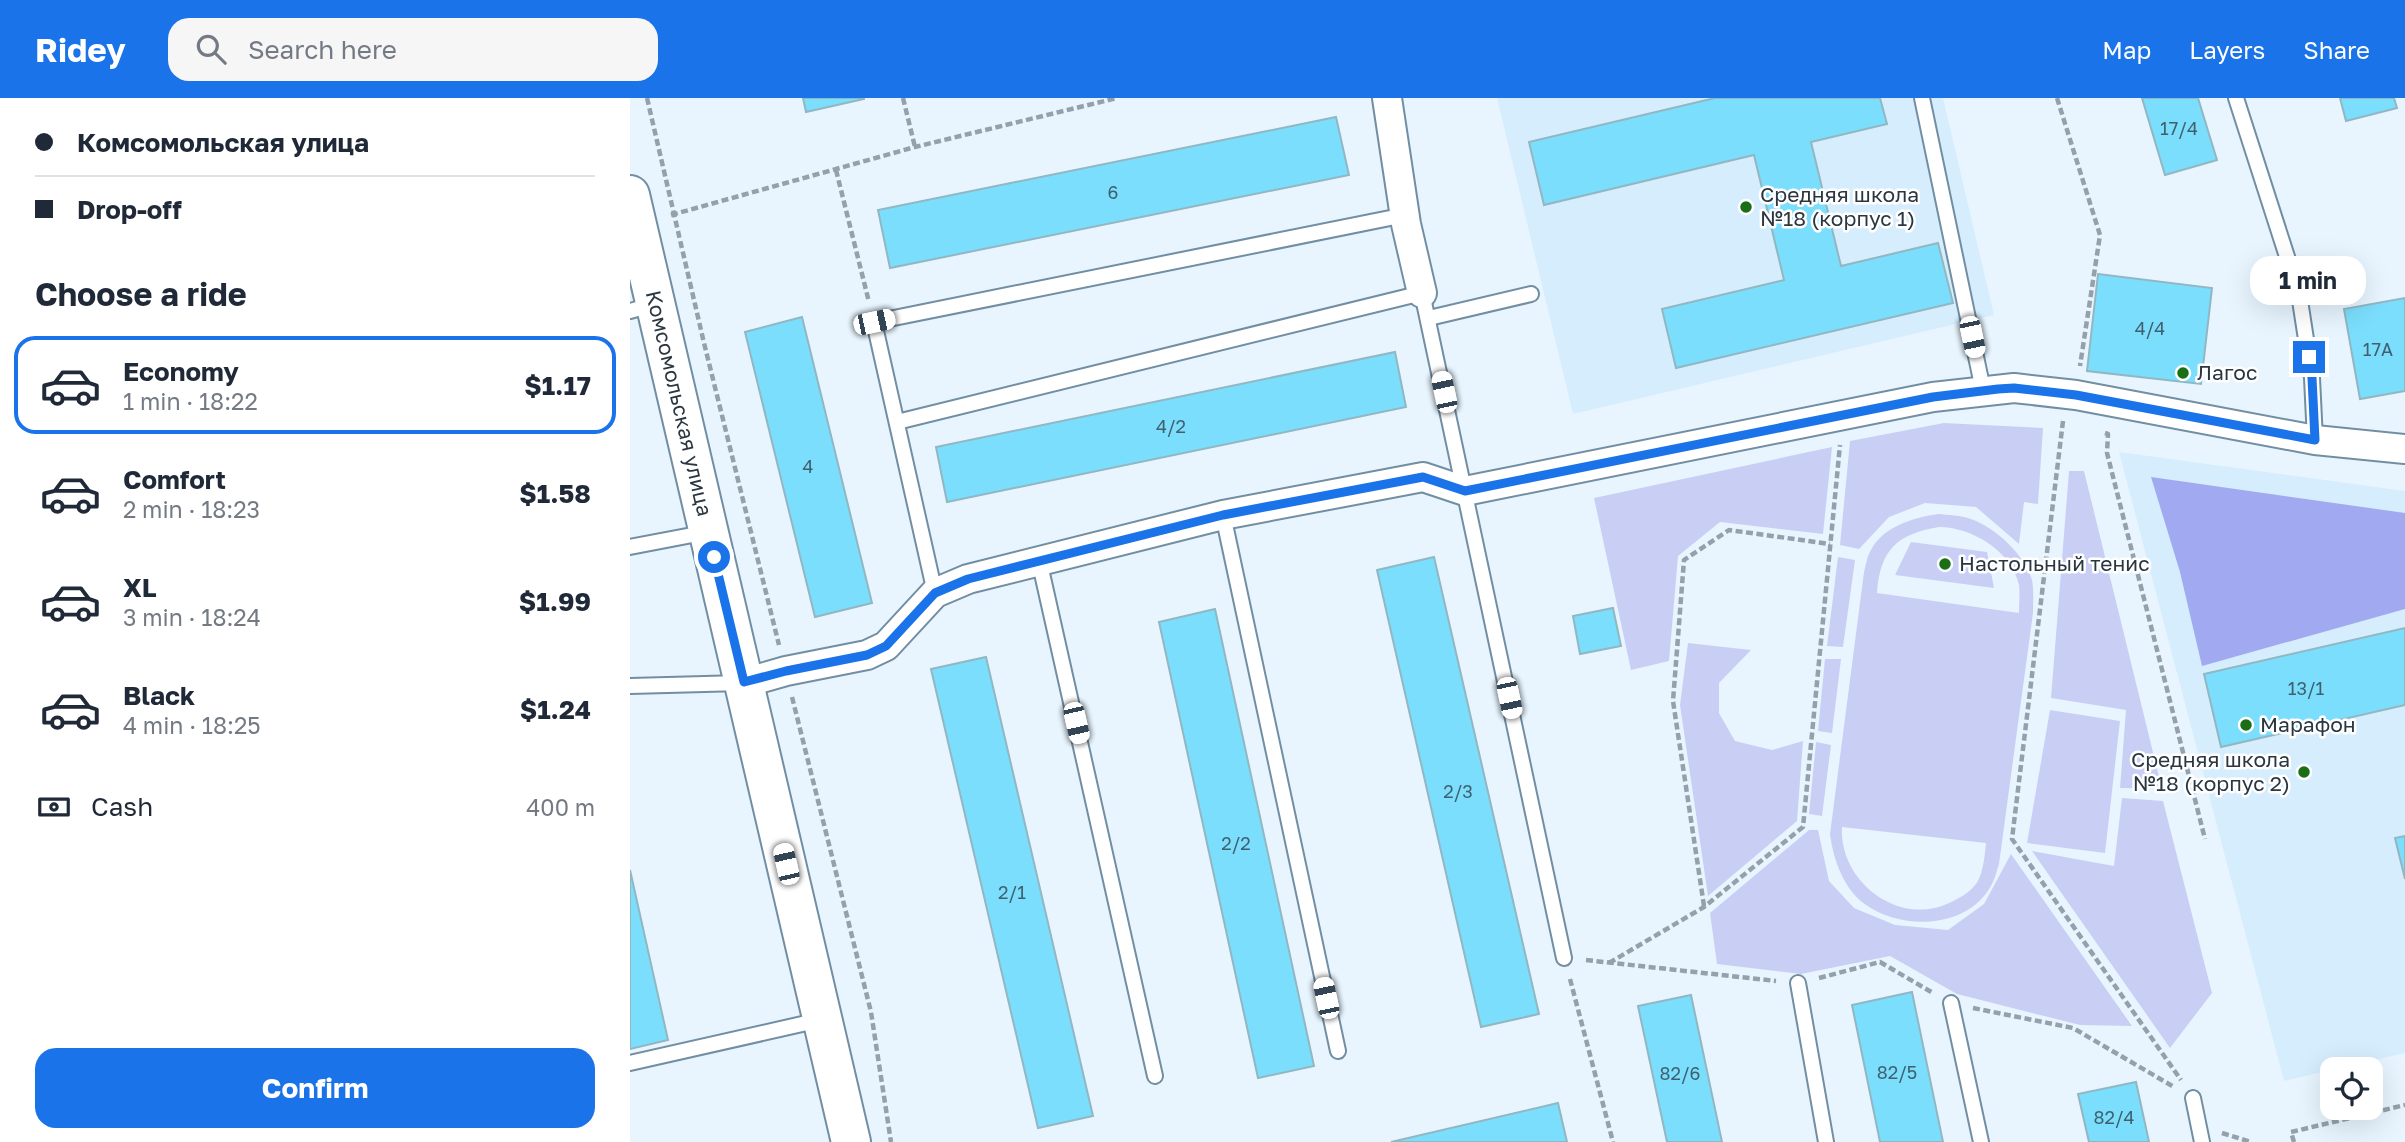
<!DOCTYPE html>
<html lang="en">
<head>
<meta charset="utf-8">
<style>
	:root { --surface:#fff; --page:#f6f6f7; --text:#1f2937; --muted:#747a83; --line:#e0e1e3; --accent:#1a73e8 }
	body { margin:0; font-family:"Golos Text",sans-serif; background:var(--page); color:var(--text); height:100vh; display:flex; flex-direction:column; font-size:26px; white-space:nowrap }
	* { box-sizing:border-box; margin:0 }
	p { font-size:23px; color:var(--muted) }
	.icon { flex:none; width:38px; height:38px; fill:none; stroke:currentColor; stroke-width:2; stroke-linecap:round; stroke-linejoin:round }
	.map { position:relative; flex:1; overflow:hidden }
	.sheet { display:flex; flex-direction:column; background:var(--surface); width:630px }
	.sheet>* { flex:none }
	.hud { display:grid; align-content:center; height:154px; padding:0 35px; background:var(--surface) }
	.tools { position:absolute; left:1690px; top:959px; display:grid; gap:14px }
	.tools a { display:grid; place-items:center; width:63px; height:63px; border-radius:14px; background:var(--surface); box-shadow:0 7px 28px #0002; font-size:35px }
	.end { position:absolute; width:32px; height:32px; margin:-16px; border:9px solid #1a73e8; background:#fff; box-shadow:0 0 0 4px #fff }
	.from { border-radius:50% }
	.bubble { position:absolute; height:49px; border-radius:21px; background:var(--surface); box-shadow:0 7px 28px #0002; font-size:23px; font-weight:700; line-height:49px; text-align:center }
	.car { position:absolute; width:21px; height:42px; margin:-21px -10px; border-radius:9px; box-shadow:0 0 5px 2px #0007; background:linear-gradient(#fff 24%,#345 0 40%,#fff 0 76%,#345 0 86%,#fff 0) }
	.hud b { display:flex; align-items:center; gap:24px; height:66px; font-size:26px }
	.hud b+b { border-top:2px solid var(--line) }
	.hud i { width:18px; height:18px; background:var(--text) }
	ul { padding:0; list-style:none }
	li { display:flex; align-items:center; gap:21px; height:98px; margin:0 14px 10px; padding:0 21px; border:4px solid transparent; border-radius:21px }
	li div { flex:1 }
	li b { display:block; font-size:26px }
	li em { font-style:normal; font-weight:700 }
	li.current { border-color:var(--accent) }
	li>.icon { width:63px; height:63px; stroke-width:1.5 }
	h2 { padding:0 35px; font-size:32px; line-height:84px }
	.pay { display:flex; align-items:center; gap:18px; height:77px; padding:0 35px; font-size:26px }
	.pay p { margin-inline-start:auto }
	.primary-button { display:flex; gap:14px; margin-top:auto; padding:14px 35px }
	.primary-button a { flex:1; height:80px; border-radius:21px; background:var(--accent); color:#fff; font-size:28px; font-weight:700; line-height:80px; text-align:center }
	header { display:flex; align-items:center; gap:42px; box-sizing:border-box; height:98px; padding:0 35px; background:var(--accent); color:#fff }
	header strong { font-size:33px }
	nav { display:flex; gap:38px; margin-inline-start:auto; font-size:24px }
	.search { width:490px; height:63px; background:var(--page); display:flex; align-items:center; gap:18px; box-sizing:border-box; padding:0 24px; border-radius:21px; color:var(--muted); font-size:26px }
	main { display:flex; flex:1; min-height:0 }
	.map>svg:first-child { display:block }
</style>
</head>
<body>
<header>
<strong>Ridey</strong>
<div class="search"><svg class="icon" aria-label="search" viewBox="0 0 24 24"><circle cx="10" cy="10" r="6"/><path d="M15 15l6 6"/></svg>Search here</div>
<nav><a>Map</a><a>Layers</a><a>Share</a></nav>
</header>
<main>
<section class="sheet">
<div class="hud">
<b><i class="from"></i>Комсомольская улица</b>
<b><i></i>Drop-off</b>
</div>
<h2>Choose a ride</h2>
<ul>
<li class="current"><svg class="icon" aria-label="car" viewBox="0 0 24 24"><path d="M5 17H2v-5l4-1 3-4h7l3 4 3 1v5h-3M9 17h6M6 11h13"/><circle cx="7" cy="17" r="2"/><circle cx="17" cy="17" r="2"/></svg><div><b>Economy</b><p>1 min · 18:22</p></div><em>$1.17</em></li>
<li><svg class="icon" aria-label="car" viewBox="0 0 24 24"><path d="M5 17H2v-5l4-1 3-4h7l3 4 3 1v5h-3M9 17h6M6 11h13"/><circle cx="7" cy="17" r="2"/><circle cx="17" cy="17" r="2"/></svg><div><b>Comfort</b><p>2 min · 18:23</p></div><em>$1.58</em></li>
<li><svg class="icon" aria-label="car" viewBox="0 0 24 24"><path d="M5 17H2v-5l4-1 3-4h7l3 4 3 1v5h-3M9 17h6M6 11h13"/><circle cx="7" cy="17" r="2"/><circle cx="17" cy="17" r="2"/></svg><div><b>XL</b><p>3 min · 18:24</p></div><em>$1.99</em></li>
<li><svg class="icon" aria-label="car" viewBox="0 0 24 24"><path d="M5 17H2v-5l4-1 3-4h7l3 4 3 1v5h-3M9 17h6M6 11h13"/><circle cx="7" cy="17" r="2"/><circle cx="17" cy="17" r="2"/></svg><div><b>Black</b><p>4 min · 18:25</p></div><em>$1.24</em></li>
</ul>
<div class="pay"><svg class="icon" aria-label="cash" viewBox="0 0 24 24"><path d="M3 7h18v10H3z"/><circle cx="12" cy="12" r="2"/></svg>Cash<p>400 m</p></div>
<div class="primary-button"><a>Confirm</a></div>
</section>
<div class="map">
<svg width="1775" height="1044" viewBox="0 0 1775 1044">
	<rect width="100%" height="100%" fill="#e8f5fe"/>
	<g fill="#d6edfd">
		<path d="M 867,0 L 1313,0 L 1364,217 L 943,316 Z"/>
		<path d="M 1489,354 L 1775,393 L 1775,955 L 1654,983 Z"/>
	</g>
	<g fill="#c9cff4" fill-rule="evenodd">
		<path d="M 1314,325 L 1413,330 L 1408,406 L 1394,404 L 1389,446 L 1346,409 L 1295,405 L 1259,419 L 1229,451 L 1210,447 L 1220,343 Z"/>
		<path d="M 1202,349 L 1193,436 L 1090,424 L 1048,458 L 1039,563 L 1001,572 L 964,400 Z"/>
		<path d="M 1439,373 L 1454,373 L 1532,691 L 1490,690 L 1496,612 L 1421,600 Z"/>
		<path d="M 1308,416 C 1319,417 1330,417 1341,421 C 1365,429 1395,457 1402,482 C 1404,492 1403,505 1403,515 L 1369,766 C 1367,772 1365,780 1362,786 C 1339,831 1273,833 1236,807 C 1214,792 1203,761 1200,736 L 1234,474 C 1236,467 1237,458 1241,452 C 1252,429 1285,419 1308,416 ZM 1309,429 C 1341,429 1382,453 1389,487 C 1390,496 1389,506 1389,515 L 1247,495 C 1250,452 1267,436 1309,429 ZM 1212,729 L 1356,745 C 1355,756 1353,777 1346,786 C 1339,795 1328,801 1319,805 C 1268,829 1209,783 1212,729 Z"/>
		<path d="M 1281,444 L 1357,454 L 1364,490 L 1265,477 Z"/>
		<path d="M 1208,459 L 1225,462 L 1213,549 L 1197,548 Z"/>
		<path d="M 1058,545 L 1121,552 L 1089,585 L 1089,615 L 1105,643 L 1142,652 L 1173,643 L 1167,723 L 1078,798 L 1050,607 Z"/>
		<path d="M 1195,561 L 1211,561 L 1202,635 L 1188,633 Z"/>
		<path d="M 1420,612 L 1490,623 L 1475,755 L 1397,745 Z"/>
		<path d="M 1186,644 L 1201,647 L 1192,718 L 1179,716 Z"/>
		<path d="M 1492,700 L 1533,703 L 1582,895 L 1540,950 L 1402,753 L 1484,768 Z"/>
		<path d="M 1179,732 L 1188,732 L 1199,783 L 1224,810 L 1265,827 L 1318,832 L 1354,806 L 1381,756 L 1502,928 L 1450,927 L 1327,896 L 1260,858 L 1171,876 L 1087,866 L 1080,815 Z"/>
	</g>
	<path fill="#a1aaf1" d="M 1521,379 L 1775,415 L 1775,511 L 1572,568 L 1550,474 Z"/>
	<g fill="#7bdefc" stroke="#91b7c3" stroke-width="2">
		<path d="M 173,0 L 234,0 L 234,1 L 176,14 Z"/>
		<path d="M 1085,0 L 1250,0 L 1257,26 L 1181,44 L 1211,168 L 1308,145 L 1323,205 L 1046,270 L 1032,211 L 1154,182 L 1124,57 L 914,107 L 899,44 Z"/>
		<path d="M 1512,0 L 1568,0 L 1587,62 L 1535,77 Z"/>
		<path d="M 1710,0 L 1764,0 L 1767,10 L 1716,23 Z"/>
		<path d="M 706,19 L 719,77 L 260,170 L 248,112 Z"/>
		<path d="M 1468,176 L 1582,190 L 1571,286 L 1457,273 Z"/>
		<path d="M 1775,200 L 1775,293 L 1730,301 L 1714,211 Z"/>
		<path d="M 172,219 L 242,505 L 185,519 L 115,234 Z"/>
		<path d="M 765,254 L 776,309 L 317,404 L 306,349 Z"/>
		<path d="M 804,459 L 909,916 L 851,929 L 747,472 Z"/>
		<path d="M 983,510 L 991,548 L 950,556 L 943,518 Z"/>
		<path d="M 585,511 L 684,968 L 628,980 L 529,524 Z"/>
		<path d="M 1775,530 L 1775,607 L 1591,649 L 1574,576 Z"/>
		<path d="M 356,559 L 463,1018 L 408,1030 L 301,571 Z"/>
		<path d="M 1775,738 L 1775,781 L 1765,740 Z"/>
		<path d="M 0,772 L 38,942 L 0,951 Z"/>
		<path d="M 1282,894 L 1313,1044 L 1250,1044 L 1222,907 Z"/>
		<path d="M 1061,897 L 1092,1044 L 1037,1044 L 1008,908 Z"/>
		<path d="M 1506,984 L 1519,1044 L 1459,1044 L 1448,996 Z"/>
		<path d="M 928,1005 L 937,1044 L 761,1044 Z"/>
	</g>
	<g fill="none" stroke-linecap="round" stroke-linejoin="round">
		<defs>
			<g id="lane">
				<path d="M 1292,0 L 1353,292"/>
				<path d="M 1606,0 L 1669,196 L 1682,280 L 1685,342"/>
				<path d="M 0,213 L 25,206"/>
				<path d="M 799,220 L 901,196"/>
				<path d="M 267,324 L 792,195 L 934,860"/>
				<path d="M 593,417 L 708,953"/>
				<path d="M 0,449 L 78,434"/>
				<path d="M 409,462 L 525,978"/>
				<path d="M 305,495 L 244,224 L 775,117"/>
				<path d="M 0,588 L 112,585"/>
				<path d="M 1168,885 L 1196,1044"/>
				<path d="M 1321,905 L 1351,1044"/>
				<path d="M 0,965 L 190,922"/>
				<path d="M 1563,1000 L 1572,1044"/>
			</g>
			<g id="street">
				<path d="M 757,0 L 776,126 L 792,195"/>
				<path d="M 114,585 L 156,573 L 237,557 L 256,548 L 305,495 L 338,481 L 593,417 L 793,379 L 835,393 L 1303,299 L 1384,290 L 1446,297 L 1685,342 L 1775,351"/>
			</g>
			<g id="secondary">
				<path id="s1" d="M 0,97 L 221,1044"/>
			</g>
		</defs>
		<use href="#lane" stroke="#728ea3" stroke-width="18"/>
		<use href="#street" stroke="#728ea3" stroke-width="32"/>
		<use href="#secondary" stroke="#728ea3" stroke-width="42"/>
		<g stroke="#94a1aa" stroke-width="4.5" stroke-dasharray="7 3.5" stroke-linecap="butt">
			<path d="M 17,0 L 74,245 L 149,547"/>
			<path d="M 273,0 L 285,49"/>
			<path d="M 1427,0 L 1470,137 L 1450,268"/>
			<path d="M 206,72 L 239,204"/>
			<path d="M 41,117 L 285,49 L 487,0"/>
			<path d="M 1433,323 L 1382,741 L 1551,982"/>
			<path d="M 1475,335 L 1478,336 L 1477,355 L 1575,741"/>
			<path d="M 162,599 L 241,914 L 261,1044"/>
			<path d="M 1074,808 L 1043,603 L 1054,462 L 1099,432 L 1200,446"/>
			<path d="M 956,862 L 1146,883"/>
			<path d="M 979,865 L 1074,809 L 1173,729 L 1210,347"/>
			<path d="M 1189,880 L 1250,864 L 1303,895"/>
			<path d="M 940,881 L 983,1044"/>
			<path d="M 1343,910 L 1443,930 L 1544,989"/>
			<path d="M 1592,1035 L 1621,1044"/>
			<path d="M 1664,1044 L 1661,1034 L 1775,1007"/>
		</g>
		<use href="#lane" stroke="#fff" stroke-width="14"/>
		<use href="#street" stroke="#fff" stroke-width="28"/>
		<use href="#secondary" stroke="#fff" stroke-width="38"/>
	</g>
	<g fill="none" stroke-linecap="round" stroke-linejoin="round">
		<path stroke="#1a73e8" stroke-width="9" d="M 84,459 L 114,584 L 156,573 L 237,557 L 256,548 L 305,495 L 338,481 L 593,417 L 793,379 L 835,393 L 1303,299 L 1368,291 L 1384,290 L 1446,297 L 1685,342 L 1682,280 L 1679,259"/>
	</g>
	<g fill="#196e16" stroke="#fff" stroke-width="2.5">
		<circle cx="1116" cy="109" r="7"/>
		<circle cx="1553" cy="275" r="7"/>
		<circle cx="1315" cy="466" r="7"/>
		<circle cx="1616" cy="627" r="7"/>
		<circle cx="1674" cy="674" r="7"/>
	</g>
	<g text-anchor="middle" stroke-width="5" stroke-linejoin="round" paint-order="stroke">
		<g font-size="18" fill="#3f616f">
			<text x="1549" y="37">17/4</text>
			<text x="483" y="101">6</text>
			<text x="1520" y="237">4/4</text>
			<text x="1748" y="258">17А</text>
			<text x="541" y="335">4/2</text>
			<text x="178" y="375">4</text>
			<text x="1676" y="597">13/1</text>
			<text x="828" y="700">2/3</text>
			<text x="606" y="752">2/2</text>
			<text x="382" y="801">2/1</text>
			<text x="1267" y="981">82/5</text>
			<text x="1050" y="982">82/6</text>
			<text x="1484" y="1026">82/4</text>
		</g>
		<g font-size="21" fill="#2b3740" stroke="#fff" text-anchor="start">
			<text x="1130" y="104">Средняя школа<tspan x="1130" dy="24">№18 (корпус 1)</tspan></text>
			<text x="1567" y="282">Лагос</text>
			<text x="1329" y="473">Настольный тенис</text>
			<text x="1630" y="634">Марафон</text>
			<text x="1660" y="669" text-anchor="end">Средняя школа<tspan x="1660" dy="24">№18 (корпус 2)</tspan></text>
		</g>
		<g font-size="21" fill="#2b3740" stroke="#fff">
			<text dy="7" stroke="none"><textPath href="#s1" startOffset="214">Комсомольская улица</textPath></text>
		</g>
	</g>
</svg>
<div class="tools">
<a><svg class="icon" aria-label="locate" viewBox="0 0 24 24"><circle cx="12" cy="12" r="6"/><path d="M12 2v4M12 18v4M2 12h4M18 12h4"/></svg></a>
</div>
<i class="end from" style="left:84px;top:459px"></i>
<i class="end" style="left:1679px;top:259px"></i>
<div class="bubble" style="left:1620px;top:158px;width:116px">1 min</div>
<i class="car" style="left:244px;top:224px;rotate:78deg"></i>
<i class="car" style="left:1342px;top:239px;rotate:168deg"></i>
<i class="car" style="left:814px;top:294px;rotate:348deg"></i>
<i class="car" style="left:879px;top:600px;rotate:168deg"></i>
<i class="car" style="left:446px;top:625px;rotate:167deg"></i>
<i class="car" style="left:156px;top:766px;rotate:347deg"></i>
<i class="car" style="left:696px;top:900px;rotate:348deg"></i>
</div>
</main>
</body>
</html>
